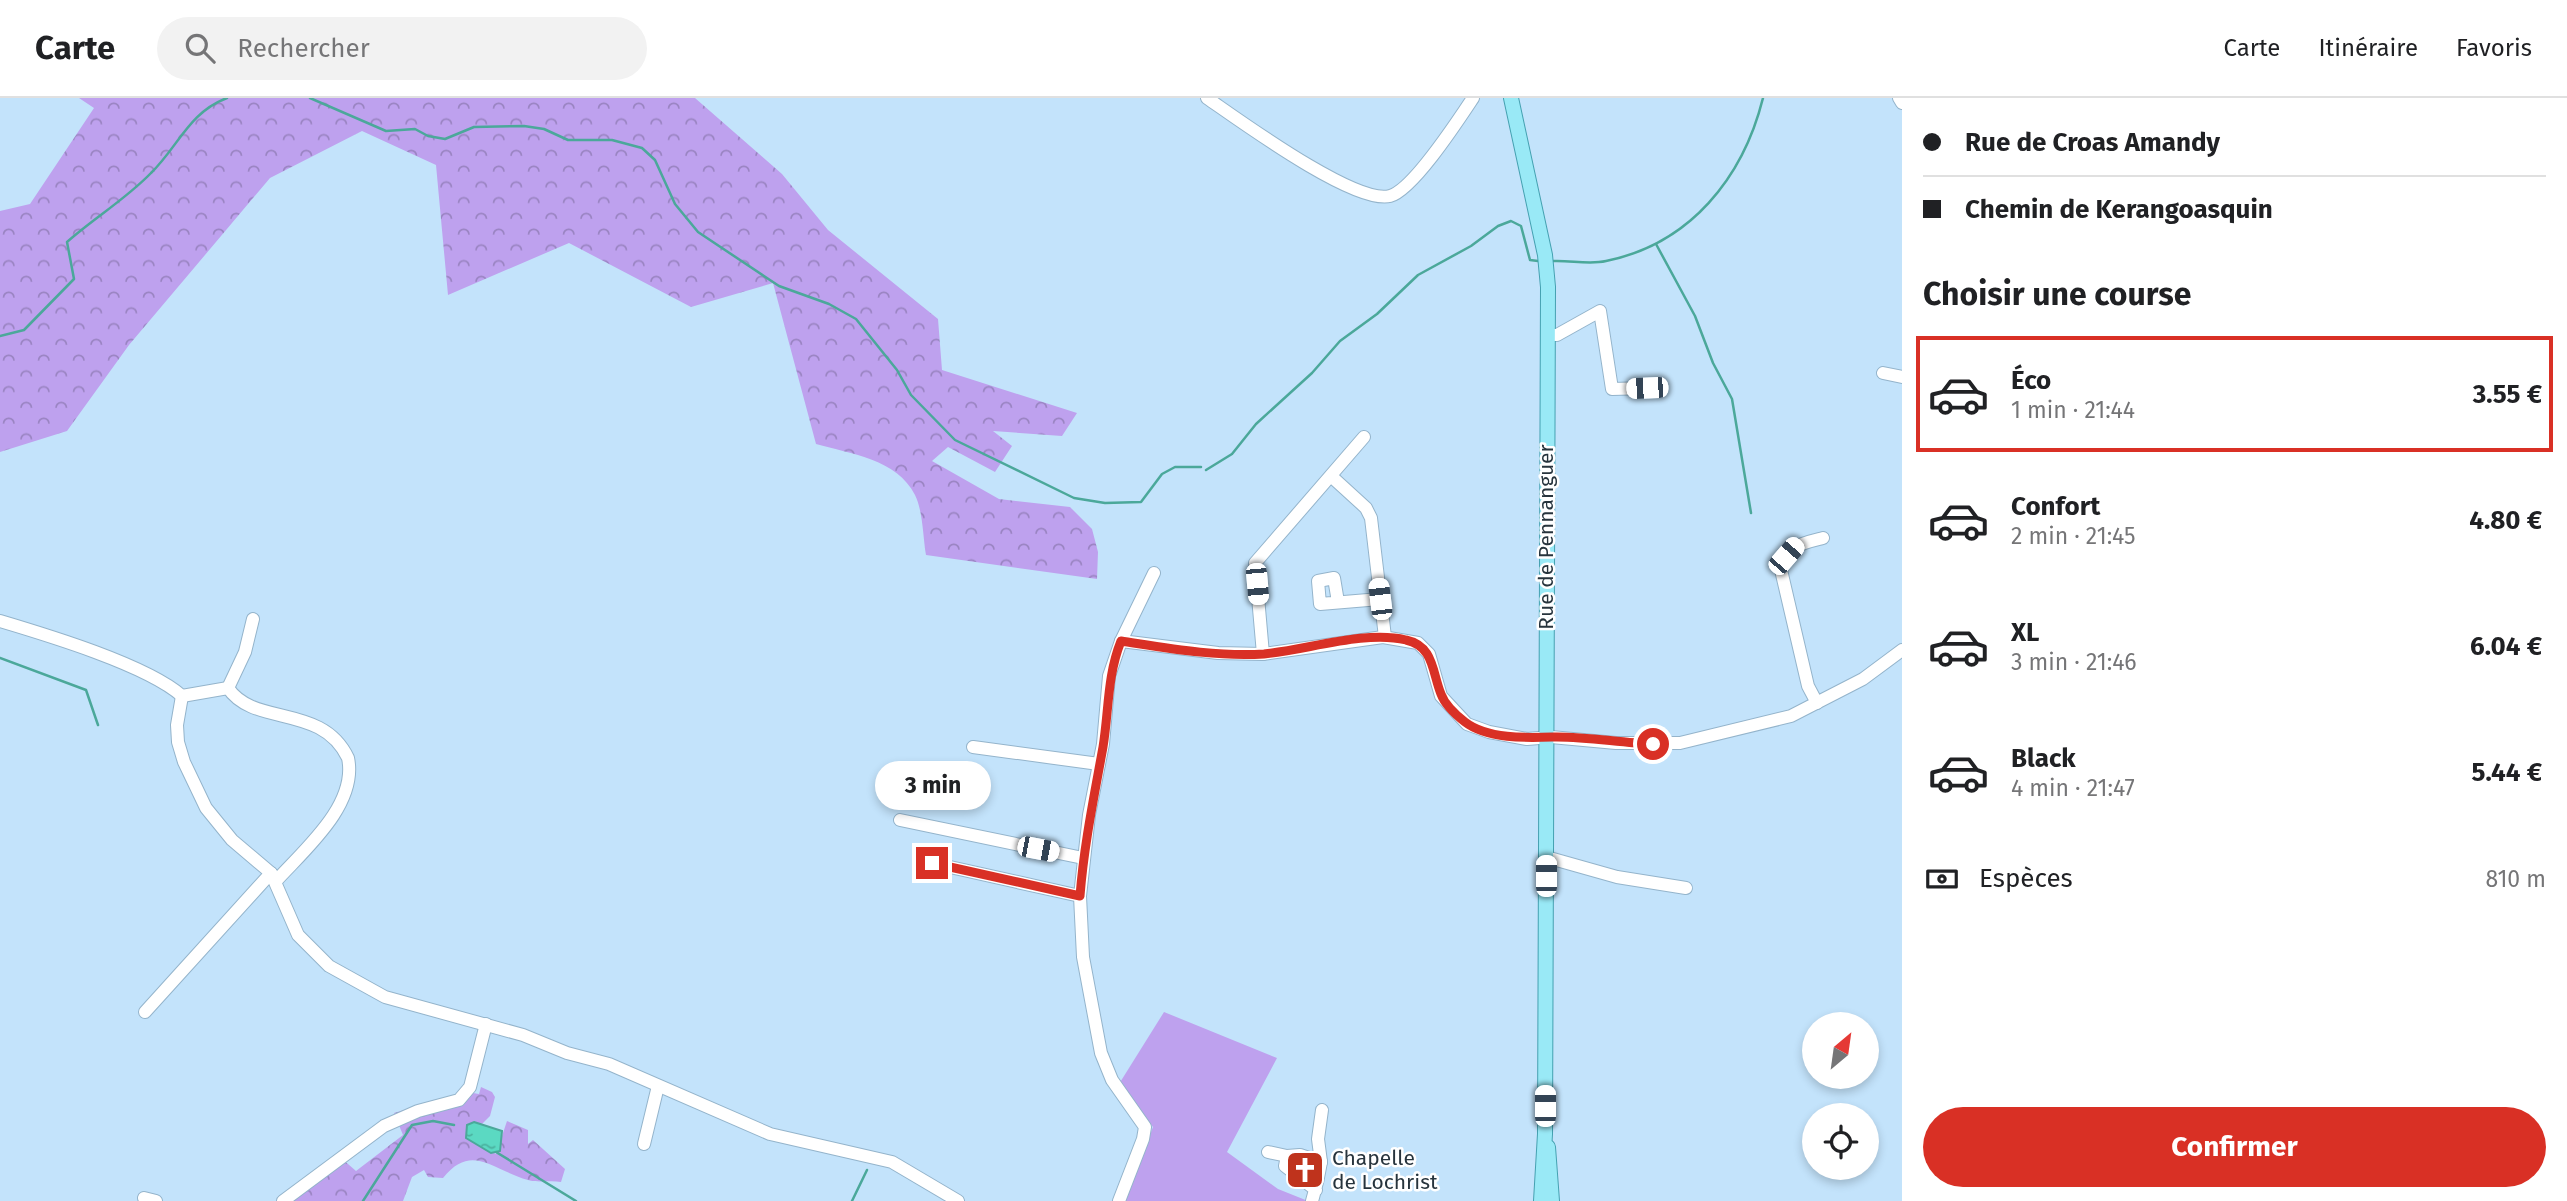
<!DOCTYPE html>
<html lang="fr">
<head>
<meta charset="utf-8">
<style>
	:root { --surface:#fff; --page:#f2f2f2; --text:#202124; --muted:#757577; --line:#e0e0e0; --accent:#d93025 }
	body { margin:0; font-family:"Fira Sans",sans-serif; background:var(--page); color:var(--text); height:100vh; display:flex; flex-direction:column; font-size:26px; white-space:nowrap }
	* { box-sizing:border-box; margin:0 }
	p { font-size:23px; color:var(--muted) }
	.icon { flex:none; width:38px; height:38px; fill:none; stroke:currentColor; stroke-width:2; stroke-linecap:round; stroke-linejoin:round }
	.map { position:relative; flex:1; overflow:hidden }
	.details { display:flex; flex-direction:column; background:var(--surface); width:665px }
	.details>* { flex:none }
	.banner { display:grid; align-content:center; height:154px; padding:0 21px; background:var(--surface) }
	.needle { width:46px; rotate:29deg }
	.buttons { position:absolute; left:1802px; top:914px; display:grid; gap:14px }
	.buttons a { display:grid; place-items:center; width:77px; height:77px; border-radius:50%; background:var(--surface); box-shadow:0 4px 10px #0003; font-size:35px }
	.end { position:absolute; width:32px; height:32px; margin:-16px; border:9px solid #d93025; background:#fff; box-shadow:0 0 0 4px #fff }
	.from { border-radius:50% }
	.bubble { position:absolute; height:49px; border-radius:24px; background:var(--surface); box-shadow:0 4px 10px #0003; font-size:23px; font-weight:700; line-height:49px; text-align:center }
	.car { position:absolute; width:21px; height:42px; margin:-21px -10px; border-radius:9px; box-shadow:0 0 5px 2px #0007; background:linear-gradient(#fff 24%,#345 0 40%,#fff 0 76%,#345 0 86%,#fff 0) }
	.banner b { display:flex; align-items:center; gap:24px; height:66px; font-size:26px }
	.banner b+b { border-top:2px solid var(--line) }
	.banner i { width:18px; height:18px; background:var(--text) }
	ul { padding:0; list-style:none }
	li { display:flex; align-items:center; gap:21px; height:116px; margin:0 14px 10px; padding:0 7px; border:4px solid transparent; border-radius:0px }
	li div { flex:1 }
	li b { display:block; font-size:26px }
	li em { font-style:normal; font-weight:700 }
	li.selected { border-color:var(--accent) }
	li>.icon { width:63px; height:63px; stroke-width:1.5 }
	h2 { padding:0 21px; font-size:32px; line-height:84px }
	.pay { display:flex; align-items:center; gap:18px; height:77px; padding:0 21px; font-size:26px }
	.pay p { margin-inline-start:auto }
	.cta { display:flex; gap:14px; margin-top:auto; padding:14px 21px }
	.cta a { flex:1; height:80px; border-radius:42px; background:var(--accent); color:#fff; font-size:28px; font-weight:700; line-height:80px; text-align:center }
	header { display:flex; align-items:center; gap:42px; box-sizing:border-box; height:98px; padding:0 35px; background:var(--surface); border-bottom:2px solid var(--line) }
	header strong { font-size:33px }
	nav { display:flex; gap:38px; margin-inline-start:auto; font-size:24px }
	.search { width:490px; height:63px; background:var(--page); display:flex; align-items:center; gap:18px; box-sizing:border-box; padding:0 24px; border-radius:38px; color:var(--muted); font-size:26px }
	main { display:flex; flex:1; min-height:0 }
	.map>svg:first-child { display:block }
</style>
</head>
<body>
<header>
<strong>Carte</strong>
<div class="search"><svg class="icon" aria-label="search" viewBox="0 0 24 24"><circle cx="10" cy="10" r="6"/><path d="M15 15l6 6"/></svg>Rechercher</div>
<nav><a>Carte</a><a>Itinéraire</a><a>Favoris</a></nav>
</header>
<main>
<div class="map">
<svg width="1902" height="1103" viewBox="0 0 1902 1103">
	<defs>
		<pattern id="forest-crowns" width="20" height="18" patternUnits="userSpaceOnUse" patternTransform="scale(1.75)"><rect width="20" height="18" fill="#bea1ee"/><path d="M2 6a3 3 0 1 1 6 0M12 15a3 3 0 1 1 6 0" fill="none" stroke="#9a84c2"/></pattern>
		<pattern id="water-ripples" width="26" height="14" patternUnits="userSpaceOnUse" patternTransform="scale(1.75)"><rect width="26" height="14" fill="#5bd9c2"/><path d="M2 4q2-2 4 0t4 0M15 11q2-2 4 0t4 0" fill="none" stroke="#4bb19f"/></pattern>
	</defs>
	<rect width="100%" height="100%" fill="#c3e3fb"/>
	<g fill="url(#forest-crowns)">
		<path d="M 79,0 L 695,0 L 782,76 L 828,132 L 938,221 L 942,272 L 1077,315 L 1062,338 L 993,333 L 1012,348 L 995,374 L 948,349 L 932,363 L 999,401 L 1070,409 L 1092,431 L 1098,454 L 1097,481 L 926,457 C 923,440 923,413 915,397 C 897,361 851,356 816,346 L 773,185 L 691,209 L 569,145 L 448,197 L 436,67 L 362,33 L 270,80 L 129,247 L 67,333 L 0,354 L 0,113 L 30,106 L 94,10 Z"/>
		<path d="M 481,989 L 492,994 L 495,999 L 490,1018 L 482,1026 L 467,1027 L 466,1040 L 496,1056 L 507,1023 L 528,1032 L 528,1046 L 533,1042 L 565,1071 L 561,1084 C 551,1082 538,1085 528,1082 C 492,1072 472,1044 443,1080 L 428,1079 L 424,1072 L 412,1079 L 403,1103 L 289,1103 L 340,1059 L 356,1073 L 403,1037 L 394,1015 L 431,1004 L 463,1003 L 473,995 L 479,996 Z"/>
	</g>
	<path fill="#bea1ee" d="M 1164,914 L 1277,960 L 1227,1054 L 1278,1091 L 1308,1103 L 1124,1103 L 1153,1029 L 1119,986 Z"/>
	<path fill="url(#water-ripples)" stroke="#4ba89a" stroke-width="2" d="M 474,1024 L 502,1033 L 500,1053 L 491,1055 L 466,1040 L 467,1027 Z"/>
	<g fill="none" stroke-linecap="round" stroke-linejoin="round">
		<g stroke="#4ba89a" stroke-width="2.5">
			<path d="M 310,0 L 386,33 L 415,31 L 428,38 L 445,41 L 474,29 L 524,28 L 544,31 L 568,42 L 612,42 L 642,50 L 655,62 L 675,106 L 698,134 L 779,188 L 829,206 L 856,221 L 897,272 L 911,297 L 955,342 L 1074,400 L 1105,405 L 1141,404 L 1162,376 L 1175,369 L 1201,369"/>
			<path d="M 1656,146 L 1695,218 L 1713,265 L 1732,301 L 1751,415"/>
			<path d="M 1553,163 C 1570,162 1589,167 1606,163 C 1690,146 1743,80 1763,0"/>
			<path d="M 0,238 L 24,232 L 74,181 L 67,144 C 94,120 126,101 151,75 C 178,49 189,14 227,0"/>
			<path d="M 1206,372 L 1232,356 L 1256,326 L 1312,275 L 1340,243 L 1377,216 L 1418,177 L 1471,148 L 1498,128 L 1511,123 L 1521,128 L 1530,162 L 1538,163"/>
			<path d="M 0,560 L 86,592 L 98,627"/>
			<path d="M 496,1054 L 576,1103"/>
			<path d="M 363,1103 L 412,1027 L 433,1023 L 454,1027"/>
			<path d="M 852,1103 L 867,1072"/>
		</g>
		<defs>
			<g id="minor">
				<path d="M 1207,0 C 1239,22 1355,107 1390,98 C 1413,92 1459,21 1473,0"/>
				<path d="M 1899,0 L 1902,5"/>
				<path d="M 1549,237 L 1557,237 L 1600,213 L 1612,291 L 1647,290"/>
				<path d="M 1883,275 L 1902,279"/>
				<path d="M 1331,378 L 1366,410 L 1371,420 L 1385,539"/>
				<path d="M 1338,504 L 1334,480 L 1318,483 L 1320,506 L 1380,501"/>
				<path d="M 0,523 C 47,537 147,567 182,598 L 228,590"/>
				<path d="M 1121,543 L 1218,555 L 1263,556 L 1383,539 L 1418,545 L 1429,556 L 1441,598 L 1467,626 L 1489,634 L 1527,641 L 1551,639 L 1616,645 L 1680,645 L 1791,618 L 1863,581 L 1902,552"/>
				<path d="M 1263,556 L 1255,465 L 1364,339"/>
				<path d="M 228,590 C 254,629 322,605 348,660 C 358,707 304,752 276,783"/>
				<path d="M 228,590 L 245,554 L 253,521"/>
				<path d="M 182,598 L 177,627 L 178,644 L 184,664 L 206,710 L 232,742 L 271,775 L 298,837 L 329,868 L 385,899 L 523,937 L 567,955 L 609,966 L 770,1036 L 892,1064 L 958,1103"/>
				<path d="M 1817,605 L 1808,588 L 1781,472 C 1784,448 1803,445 1823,440"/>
				<path d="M 973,649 L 1099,666"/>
				<path d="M 900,722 L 1083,760"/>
				<path d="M 1546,759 L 1617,779 L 1686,790"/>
				<path d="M 932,765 L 1080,798"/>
				<path d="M 145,914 L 271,775"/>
				<path d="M 644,1046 L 658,988"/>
				<path d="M 1268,1054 L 1287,1058"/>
				<path d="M 1321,1064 L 1318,1041 L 1322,1012"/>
				<path d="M 144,1100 L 156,1103"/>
				<path d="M 283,1103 L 384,1028 L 418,1013 L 459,1002 L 470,989 L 486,926"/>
				<path d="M 1119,1103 L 1143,1041 L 1145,1029 L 1112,982 L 1101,955 L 1083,859 L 1080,798 L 1089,717 L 1103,646 L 1109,578 L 1121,543 L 1154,475"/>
				<path d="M 1312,1103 C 1316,1090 1319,1077 1321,1064 L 1300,1057 L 1287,1058 L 1285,1068 L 1316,1092"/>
			</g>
			<g id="major">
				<path d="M 1511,0 L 1545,157 L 1548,189 L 1545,1036 L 1541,1103"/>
				<path d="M 1548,1049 L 1552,1103"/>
			</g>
		</defs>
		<use href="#minor" stroke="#94b4cb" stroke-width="14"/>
		<use href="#major" stroke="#45a1b1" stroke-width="16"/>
		<use href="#minor" stroke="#fff" stroke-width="12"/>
		<use href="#major" stroke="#99e9f6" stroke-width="14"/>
	</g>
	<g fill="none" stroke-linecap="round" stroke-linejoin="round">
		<path stroke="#d93025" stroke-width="9" d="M 932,765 L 1080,798 C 1084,747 1094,699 1103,649 C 1109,612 1107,578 1121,543 C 1167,550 1216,559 1264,556 C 1307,552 1365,532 1406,542 C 1434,548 1432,574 1441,596 C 1445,607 1456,617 1465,624 C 1487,641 1526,640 1552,639 C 1585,638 1620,645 1653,646"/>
	</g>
	<defs>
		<symbol id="church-square" viewBox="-11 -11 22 22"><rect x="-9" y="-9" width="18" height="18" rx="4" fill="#bf331c" stroke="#fff"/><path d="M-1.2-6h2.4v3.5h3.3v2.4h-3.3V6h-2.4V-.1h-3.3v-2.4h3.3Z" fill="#fff"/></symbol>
	</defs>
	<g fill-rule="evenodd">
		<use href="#church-square" x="1283" y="1050" width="44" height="44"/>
	</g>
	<g text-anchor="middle" stroke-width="5" stroke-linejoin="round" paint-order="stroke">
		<g font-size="21" fill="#27343d" stroke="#fff">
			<text transform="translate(1546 439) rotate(-90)" y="7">Rue de Pennanguer</text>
		</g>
		<g font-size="21" fill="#27343d" stroke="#fff" text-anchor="start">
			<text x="1332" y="1067">Chapelle<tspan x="1332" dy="24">de Lochrist</tspan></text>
		</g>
	</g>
</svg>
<div class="buttons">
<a><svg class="needle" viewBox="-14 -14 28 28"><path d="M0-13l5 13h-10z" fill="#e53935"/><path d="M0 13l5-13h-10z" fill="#757577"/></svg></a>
<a><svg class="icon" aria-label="locate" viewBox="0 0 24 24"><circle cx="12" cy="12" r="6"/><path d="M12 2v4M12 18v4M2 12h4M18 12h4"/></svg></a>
</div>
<i class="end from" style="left:1653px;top:646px"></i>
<i class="end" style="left:932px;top:765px"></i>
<div class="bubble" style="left:875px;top:663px;width:116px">3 min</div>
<i class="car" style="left:1647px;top:290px;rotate:268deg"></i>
<i class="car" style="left:1786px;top:458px;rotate:41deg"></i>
<i class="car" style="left:1257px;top:486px;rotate:175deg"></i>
<i class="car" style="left:1380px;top:501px;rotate:353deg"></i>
<i class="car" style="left:1038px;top:751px;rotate:101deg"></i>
<i class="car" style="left:1546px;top:778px;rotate:0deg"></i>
<i class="car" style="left:1545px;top:1008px;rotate:0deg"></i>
</div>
<section class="details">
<div class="banner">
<b><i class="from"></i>Rue de Croas Amandy</b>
<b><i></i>Chemin de Kerangoasquin</b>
</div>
<h2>Choisir une course</h2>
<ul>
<li class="selected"><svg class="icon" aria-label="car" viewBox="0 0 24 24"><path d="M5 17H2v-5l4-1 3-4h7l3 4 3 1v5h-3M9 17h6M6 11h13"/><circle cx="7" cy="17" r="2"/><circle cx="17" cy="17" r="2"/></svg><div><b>Éco</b><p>1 min · 21:44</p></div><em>3.55 €</em></li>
<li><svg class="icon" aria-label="car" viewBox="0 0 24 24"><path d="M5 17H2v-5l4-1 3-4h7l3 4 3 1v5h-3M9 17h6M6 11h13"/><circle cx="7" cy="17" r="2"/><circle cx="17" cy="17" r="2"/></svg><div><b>Confort</b><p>2 min · 21:45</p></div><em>4.80 €</em></li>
<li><svg class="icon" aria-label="car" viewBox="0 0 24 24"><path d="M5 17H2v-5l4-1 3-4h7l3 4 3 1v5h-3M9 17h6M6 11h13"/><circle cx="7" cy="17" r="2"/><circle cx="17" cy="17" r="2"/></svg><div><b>XL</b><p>3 min · 21:46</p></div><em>6.04 €</em></li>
<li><svg class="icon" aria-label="car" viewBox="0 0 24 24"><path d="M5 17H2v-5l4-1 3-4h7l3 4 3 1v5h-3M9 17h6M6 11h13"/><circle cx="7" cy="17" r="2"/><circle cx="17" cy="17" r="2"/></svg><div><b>Black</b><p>4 min · 21:47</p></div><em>5.44 €</em></li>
</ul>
<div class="pay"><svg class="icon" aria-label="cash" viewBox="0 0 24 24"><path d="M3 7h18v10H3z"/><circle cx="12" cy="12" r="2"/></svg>Espèces<p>810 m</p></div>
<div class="cta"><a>Confirmer</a></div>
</section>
</main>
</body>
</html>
